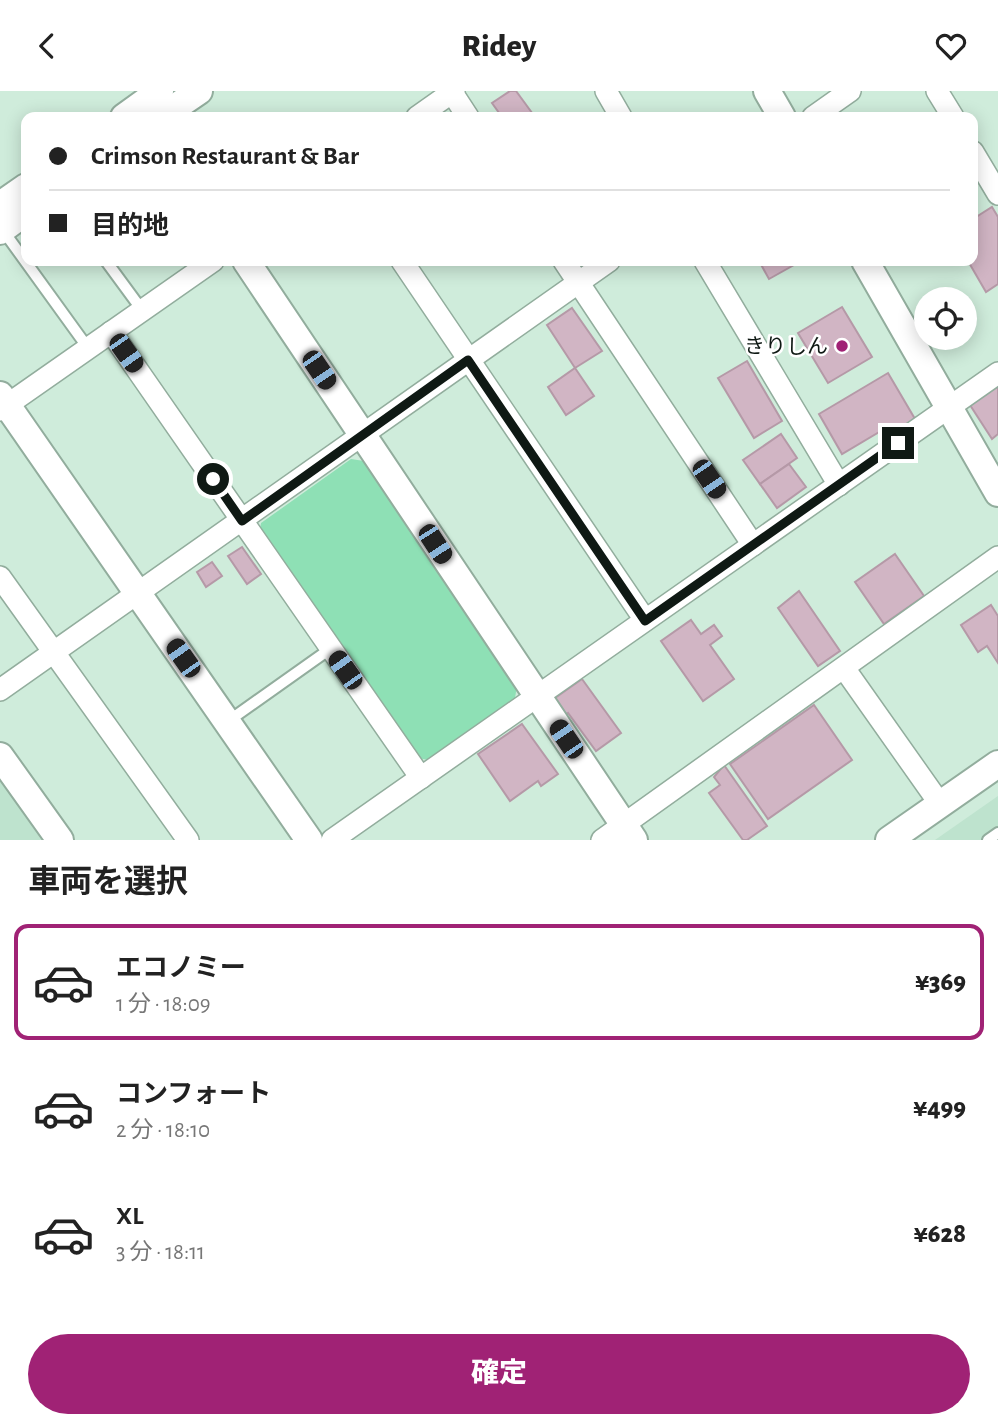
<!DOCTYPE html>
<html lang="ja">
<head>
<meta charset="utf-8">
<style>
	:root { --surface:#fff; --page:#f6f6f6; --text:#222; --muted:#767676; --line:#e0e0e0; --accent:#a02275 }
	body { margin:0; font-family:"Alegreya Sans","Noto Sans JP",sans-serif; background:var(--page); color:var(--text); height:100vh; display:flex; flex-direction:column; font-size:26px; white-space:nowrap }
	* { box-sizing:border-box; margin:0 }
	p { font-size:23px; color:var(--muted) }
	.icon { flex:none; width:38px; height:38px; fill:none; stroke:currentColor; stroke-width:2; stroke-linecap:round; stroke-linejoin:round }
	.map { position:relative; height:749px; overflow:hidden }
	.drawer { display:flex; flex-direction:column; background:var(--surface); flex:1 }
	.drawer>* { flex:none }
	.banner { position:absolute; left:21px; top:21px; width:957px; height:154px; border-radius:14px; box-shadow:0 4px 18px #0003; display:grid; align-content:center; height:154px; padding:0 28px; background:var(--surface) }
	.tools { position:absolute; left:914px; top:196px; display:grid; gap:14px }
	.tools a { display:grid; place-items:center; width:63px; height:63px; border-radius:50%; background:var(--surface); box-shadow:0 4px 18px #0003; font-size:35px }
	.end { position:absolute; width:32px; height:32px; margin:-16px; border:9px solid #0f1914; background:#fff; box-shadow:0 0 0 4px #fff }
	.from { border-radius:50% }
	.car { position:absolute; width:21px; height:42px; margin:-21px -10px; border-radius:9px; box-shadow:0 0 5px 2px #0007; background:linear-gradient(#222 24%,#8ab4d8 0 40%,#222 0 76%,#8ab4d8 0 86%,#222 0) }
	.banner b { display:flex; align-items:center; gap:24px; height:66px; font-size:26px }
	.banner b+b { border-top:2px solid var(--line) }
	.banner i { width:18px; height:18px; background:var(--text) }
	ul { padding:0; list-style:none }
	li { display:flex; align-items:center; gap:21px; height:116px; margin:0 14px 10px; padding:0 14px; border:4px solid transparent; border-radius:14px }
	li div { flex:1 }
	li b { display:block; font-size:26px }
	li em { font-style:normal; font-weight:800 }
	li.on { border-color:var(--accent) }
	li>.icon { width:63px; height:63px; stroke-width:1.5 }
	h2 { padding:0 28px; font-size:32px; line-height:84px }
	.button { display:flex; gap:14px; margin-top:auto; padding:14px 28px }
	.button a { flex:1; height:80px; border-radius:42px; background:var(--accent); color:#fff; font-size:28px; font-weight:800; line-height:80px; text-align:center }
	header { display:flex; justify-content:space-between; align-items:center; height:91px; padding:0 28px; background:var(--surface); font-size:32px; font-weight:800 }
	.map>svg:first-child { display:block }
</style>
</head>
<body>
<header><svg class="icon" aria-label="back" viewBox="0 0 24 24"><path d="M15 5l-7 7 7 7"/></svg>Ridey<svg class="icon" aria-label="heart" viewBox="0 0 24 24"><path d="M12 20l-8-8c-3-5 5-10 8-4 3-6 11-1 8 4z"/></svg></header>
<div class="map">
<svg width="998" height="749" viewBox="0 0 998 749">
	<rect width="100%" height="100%" fill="#cfecdb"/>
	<g fill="#bee3ce">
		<path d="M 0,685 L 45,749 L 0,749 Z"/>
		<path d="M 998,705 L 998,749 L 935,749 Z"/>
	</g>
	<path fill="#8ee0b5" d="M 351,368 L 364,370 L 517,595 L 515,607 L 428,669 L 418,667 L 260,439 L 261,432 Z"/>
	<g fill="#d1b5c4" stroke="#b599a7" stroke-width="2">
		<path d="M 510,0 L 516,0 L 535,26 L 502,26 L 492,12 Z"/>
		<path d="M 992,116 L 998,126 L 998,193 L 986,201 L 968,170 L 973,170 L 973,128 Z"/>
		<path d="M 759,170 L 801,170 L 769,188 Z"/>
		<path d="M 842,216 L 872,266 L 828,292 L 798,242 Z"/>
		<path d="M 572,217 L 602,260 L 575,277 L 547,234 Z"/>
		<path d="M 747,270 L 782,330 L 754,347 L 718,287 Z"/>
		<path d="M 575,277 L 594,305 L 566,324 L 548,296 Z"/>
		<path d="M 888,282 L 915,328 L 895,340 L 891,334 L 842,363 L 819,323 Z"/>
		<path d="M 998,295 L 998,343 L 992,348 L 970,314 Z"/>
		<path d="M 781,343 L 797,367 L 760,393 L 743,369 Z"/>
		<path d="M 789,373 L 806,396 L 777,417 L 760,393 Z"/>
		<path d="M 242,456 L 261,483 L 247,493 L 228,465 Z"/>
		<path d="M 895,463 L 924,505 L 884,533 L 855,491 Z"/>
		<path d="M 212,471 L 222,485 L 206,496 L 197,481 Z"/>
		<path d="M 799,500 L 840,560 L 818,575 L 778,517 Z"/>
		<path d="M 991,514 L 998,525 L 998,572 L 987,555 L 978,561 L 961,534 Z"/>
		<path d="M 691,529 L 701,543 L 714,534 L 722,545 L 710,554 L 734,588 L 703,610 L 661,550 Z"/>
		<path d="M 582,588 L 621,642 L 596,660 L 568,622 L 560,628 L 548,612 Z"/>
		<path d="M 814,614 L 852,669 L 768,728 L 730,673 Z"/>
		<path d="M 522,633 L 558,683 L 541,695 L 538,690 L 510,710 L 478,663 Z"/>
		<path d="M 724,674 L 767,735 L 747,749 L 743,749 L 709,702 L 720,694 L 714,686 Z"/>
	</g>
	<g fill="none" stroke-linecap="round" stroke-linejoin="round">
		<defs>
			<g id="service">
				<path d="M 2,138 L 88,257"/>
				<path d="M 106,170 L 142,219"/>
				<path d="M 227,631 L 330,558"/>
				<path d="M 988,749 L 998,742"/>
			</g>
			<g id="minor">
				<path d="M 451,0 L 468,26"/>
				<path d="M 606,0 L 621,26"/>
				<path d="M 937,0 L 953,26"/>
				<path d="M 417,26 L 454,0"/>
				<path d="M 813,26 L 850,0"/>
				<path d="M 973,61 L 998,103"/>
				<path d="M 402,170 L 645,529"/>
				<path d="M 564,170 L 753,454"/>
				<path d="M 705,170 L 839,394"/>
				<path d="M 111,241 L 421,687"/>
				<path d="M 0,319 L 213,170"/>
				<path d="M 0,486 L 188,749"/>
				<path d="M 844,577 L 940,713"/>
				<path d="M 0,599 L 609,170"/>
				<path d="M 332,749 L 998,282"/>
				<path d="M 602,749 L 998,466"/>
			</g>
			<g id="tertiary">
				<path d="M 767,0 L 782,26"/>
				<path d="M 124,26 L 160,0"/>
				<path d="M 161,26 L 199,0"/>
				<path d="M 0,114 L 26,96"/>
				<path d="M 0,140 L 26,121"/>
				<path d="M 246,170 L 634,749"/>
				<path d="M 865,170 L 998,402"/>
				<path d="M 0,304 L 309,749"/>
				<path d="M 0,665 L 60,749"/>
				<path d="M 889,749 L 998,673"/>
			</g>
		</defs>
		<use href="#service" stroke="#92ad9d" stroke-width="14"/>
		<use href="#minor" stroke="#92ad9d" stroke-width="24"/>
		<use href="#tertiary" stroke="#92ad9d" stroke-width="30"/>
		<use href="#service" stroke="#fff" stroke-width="10"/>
		<use href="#minor" stroke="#fff" stroke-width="21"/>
		<use href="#tertiary" stroke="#fff" stroke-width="26"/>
	</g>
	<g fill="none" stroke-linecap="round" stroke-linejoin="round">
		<path stroke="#0f1914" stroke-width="9" d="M 213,388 L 242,430 L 468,269 L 645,530 L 898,352"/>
	</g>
	<circle fill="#a02275" stroke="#fff" stroke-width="2.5" cx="842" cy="255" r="7"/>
	<g text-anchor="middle" stroke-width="5" stroke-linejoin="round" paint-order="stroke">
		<g font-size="21" fill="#0f1914" stroke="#fff" text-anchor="end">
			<text x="828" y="262">きりしん</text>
		</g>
	</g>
</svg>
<div class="tools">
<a><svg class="icon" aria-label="locate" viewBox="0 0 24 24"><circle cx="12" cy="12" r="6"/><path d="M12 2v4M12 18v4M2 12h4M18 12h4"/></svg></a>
</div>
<i class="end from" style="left:213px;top:388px"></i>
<i class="end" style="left:898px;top:352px"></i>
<i class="car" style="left:126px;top:262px;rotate:145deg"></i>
<i class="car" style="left:319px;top:279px;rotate:146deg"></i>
<i class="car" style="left:709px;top:388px;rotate:146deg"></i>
<i class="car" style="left:435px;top:453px;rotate:147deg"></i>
<i class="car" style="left:183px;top:567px;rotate:325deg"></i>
<i class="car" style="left:345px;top:579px;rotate:325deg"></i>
<i class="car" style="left:566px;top:648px;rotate:326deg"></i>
<div class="banner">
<b><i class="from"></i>Crimson Restaurant &amp; Bar</b>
<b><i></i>目的地</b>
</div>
</div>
<section class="drawer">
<h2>車両を選択</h2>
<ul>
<li class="on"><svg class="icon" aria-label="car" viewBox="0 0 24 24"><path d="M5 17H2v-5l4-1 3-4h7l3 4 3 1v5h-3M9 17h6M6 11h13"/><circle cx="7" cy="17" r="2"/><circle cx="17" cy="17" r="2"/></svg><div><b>エコノミー</b><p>1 分 · 18:09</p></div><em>¥369</em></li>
<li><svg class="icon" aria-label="car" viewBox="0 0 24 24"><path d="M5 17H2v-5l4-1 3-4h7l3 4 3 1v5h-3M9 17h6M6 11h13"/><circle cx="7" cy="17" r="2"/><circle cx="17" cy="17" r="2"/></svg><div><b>コンフォート</b><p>2 分 · 18:10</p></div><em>¥499</em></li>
<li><svg class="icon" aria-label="car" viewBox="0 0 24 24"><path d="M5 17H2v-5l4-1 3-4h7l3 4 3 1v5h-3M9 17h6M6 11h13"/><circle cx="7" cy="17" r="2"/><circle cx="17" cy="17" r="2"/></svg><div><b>XL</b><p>3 分 · 18:11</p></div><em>¥628</em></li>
</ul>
<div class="button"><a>確定</a></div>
</section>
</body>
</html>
